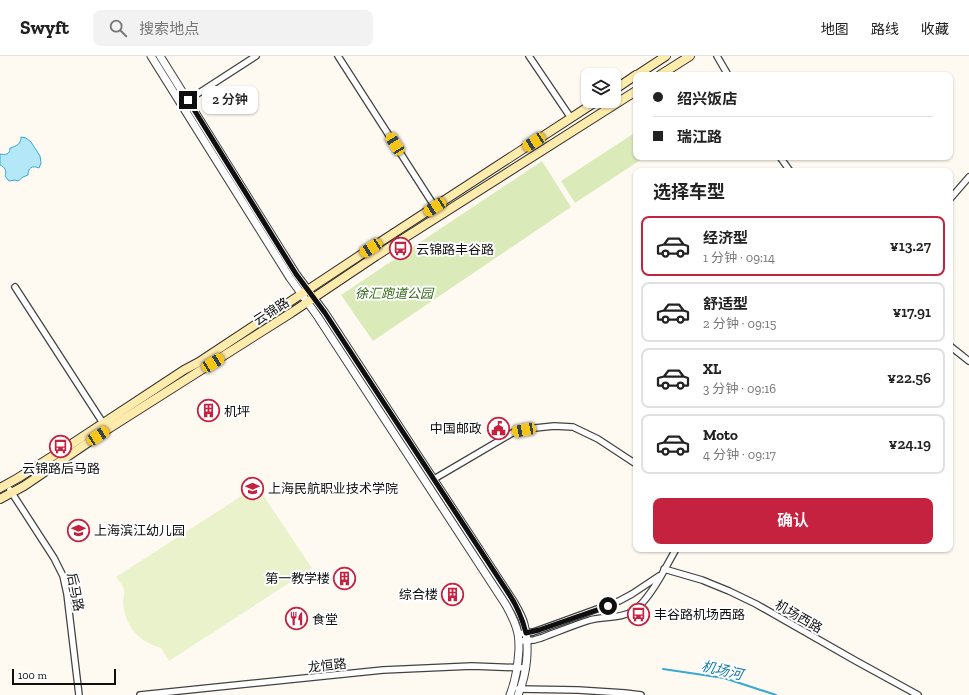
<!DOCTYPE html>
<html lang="zh">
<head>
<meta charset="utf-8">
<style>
	:root { --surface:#fff; --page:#f2f2f2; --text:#222; --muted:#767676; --line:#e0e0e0; --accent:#c4223f }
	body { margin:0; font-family:"Zilla Slab","Noto Sans SC",serif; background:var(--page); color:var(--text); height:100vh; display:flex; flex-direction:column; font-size:15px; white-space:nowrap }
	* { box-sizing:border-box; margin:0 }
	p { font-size:13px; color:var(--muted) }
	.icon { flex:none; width:22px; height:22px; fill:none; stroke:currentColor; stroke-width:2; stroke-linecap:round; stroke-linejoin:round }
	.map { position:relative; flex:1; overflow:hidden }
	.panel { position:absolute; left:633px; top:112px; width:320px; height:384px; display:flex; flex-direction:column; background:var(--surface); border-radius:8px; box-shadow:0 1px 3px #0004 }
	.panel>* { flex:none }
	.top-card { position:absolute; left:633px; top:16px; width:320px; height:88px; border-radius:8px; box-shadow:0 1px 3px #0004; display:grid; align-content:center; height:88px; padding:0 20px; background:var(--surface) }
	.buttons { position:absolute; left:581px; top:12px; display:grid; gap:8px }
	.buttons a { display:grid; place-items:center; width:40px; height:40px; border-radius:8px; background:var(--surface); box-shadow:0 1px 3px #0004; font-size:20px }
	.scale { position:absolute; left:12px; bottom:10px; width:104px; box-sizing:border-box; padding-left:4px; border:2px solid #0f0f0f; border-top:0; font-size:11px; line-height:14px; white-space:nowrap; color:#0f0f0f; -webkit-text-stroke:3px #fff; paint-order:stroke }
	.end { position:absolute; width:18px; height:18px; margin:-9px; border:5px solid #0f0f0f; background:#fff; box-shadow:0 0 0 2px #fff }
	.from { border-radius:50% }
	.bubble { position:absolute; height:28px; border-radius:8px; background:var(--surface); box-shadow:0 1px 3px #0004; font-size:13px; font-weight:600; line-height:28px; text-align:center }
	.car { position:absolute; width:12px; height:24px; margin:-12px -6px; border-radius:5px; box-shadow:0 0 3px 1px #0007; background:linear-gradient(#f5c518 24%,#345 0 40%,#f5c518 0 76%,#345 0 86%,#f5c518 0) }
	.top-card b { display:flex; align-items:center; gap:14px; height:38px; font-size:15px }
	.top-card b+b { border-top:1px solid var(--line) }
	.top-card i { width:10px; height:10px; background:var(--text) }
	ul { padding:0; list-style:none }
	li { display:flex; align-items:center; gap:12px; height:60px; margin:0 8px 6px; padding:0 12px; border:2px solid var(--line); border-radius:8px }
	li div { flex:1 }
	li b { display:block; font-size:15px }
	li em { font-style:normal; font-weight:600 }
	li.selected { border-color:var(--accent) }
	li>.icon { width:36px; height:36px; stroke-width:1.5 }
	h2 { padding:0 20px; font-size:18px; line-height:48px }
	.cta { display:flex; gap:8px; margin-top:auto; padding:8px 20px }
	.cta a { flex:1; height:46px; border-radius:8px; background:var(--accent); color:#fff; font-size:16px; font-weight:600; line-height:46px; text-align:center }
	header { display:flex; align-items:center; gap:24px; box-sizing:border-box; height:56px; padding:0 20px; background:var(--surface); border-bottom:1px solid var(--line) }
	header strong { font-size:19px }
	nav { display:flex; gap:22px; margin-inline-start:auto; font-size:14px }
	.search { width:280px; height:36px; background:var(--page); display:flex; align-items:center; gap:10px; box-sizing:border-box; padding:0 14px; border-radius:8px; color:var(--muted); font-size:15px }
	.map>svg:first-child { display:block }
</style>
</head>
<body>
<header>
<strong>Swyft</strong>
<div class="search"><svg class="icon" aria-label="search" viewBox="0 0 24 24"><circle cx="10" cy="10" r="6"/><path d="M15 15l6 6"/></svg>搜索地点</div>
<nav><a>地图</a><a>路线</a><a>收藏</a></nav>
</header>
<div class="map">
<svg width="969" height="639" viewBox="0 0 969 639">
	<rect width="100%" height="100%" fill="#fffaf1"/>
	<g fill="#daebb9">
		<path d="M 636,76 L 636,101 L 645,101 L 575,147 L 561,125 Z"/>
		<path d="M 542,105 L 571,151 L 373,285 L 341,239 Z"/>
	</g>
	<path fill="#eaf2cb" d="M 257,430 L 312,512 L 169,605 L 161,592 C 139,586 125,570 123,547 C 123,543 125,538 124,535 C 124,531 119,525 116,521 Z"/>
	<path fill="#b4e8f8" stroke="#38a9d2" d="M 21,81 L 26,82 L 31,86 L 40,100 L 41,107 L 39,112 C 32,109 28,112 28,119 L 23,121 L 18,125 L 15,124 L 9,125 L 5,120 C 7,115 5,111 0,109 L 0,98 C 5,99 10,99 10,92 C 17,90 21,88 21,81 Z"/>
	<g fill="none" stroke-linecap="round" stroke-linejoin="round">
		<path stroke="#38a9d2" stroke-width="2" d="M 663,613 L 724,622 L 776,639"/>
		<defs>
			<g id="minor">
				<path d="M 338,0 L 435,151"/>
				<path d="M 529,0 L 571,62"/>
				<path d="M 717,0 L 728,19"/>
				<path d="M 188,44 L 256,0"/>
				<path d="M 780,101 L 790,115"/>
				<path d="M 950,143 L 969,121"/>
				<path d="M 15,231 L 103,367"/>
				<path d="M 950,290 L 969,305"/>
				<path d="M 434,423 L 514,376 L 535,372 L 554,370 L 573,371 L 598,383 L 636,408"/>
				<path d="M 10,434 L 54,502 L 63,520 L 67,538 L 79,639"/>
				<path d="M 664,513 L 702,524 L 729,535 L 756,548 L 856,605 L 918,639"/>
				<path d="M 518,578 L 533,576 L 539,574 L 619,545 L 632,538 L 659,520"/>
				<path d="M 519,585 L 534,584 L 541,582 C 557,576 574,569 590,564 C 605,560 621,563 635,554 C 646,545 654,532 661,520 C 666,511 671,502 676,493"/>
				<path d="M 518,633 L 578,634 L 625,637 L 641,639"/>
				<path d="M 140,639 L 383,614 L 472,610 L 526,612"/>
			</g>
			<g id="tertiary">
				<path d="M 151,0 L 290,222 L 318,261 L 506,549 C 511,558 516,567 518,578 C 519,583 519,588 519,593 C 518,610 516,624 510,639"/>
				<path d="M 160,0 L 296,218 L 325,257 L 513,545 C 517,552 522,560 524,568 C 530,590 527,618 518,639"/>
			</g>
			<g id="secondary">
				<path d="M 637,19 L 666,0"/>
				<path d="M 660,19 L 690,0"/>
				<path d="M 614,34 L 636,19"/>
				<path d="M 0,432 L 18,422 L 64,393 L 184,314 L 199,306 L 371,192 L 597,45"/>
				<path d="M 0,443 L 24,430 L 108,373 L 291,257 L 376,200 L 636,35"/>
			</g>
		</defs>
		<use href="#minor" stroke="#424242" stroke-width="8"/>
		<use href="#tertiary" stroke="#424242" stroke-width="9"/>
		<use href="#secondary" stroke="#313131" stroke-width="10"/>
		<use href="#minor" stroke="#fff" stroke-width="5.5"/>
		<use href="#tertiary" stroke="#fff" stroke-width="7"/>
		<use href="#secondary" stroke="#ffebac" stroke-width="8"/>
	</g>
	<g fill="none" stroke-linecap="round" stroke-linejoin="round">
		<path stroke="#0f0f0f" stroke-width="5" d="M 188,44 L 296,218 L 325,257 L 507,535 C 516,548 522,561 526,577 L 539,574 L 608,550"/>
	</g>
	<defs>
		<symbol id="bus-ring" viewBox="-11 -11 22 22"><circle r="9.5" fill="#fff" stroke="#c4223f" stroke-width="1.5"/><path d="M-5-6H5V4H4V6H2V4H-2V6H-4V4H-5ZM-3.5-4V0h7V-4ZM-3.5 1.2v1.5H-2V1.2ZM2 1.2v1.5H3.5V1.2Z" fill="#c4223f"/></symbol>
		<symbol id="building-ring" viewBox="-11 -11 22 22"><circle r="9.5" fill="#fff" stroke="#c4223f" stroke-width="1.5"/><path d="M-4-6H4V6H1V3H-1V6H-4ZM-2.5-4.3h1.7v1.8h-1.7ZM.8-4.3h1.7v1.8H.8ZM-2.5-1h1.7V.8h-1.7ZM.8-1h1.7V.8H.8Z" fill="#c4223f"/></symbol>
		<symbol id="civic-ring" viewBox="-11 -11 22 22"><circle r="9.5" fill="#fff" stroke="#c4223f" stroke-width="1.5"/><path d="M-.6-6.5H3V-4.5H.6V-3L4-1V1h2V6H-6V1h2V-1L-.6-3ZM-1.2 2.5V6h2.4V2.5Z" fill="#c4223f"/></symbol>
		<symbol id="university-ring" viewBox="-11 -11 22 22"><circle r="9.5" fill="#fff" stroke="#c4223f" stroke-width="1.5"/><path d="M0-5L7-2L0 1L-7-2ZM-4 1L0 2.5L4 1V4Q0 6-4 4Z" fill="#c4223f"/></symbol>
		<symbol id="school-ring" viewBox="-11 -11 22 22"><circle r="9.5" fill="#fff" stroke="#c4223f" stroke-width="1.5"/><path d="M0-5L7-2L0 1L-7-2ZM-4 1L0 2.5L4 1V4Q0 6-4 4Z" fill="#c4223f"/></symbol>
		<symbol id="restaurant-ring" viewBox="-11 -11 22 22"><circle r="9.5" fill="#fff" stroke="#c4223f" stroke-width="1.5"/><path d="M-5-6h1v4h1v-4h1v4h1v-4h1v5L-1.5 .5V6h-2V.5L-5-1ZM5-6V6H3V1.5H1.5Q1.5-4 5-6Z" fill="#c4223f"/></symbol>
	</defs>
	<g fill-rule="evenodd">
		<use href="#bus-ring" x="388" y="180" width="25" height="25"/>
		<use href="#building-ring" x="196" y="342" width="25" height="25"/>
		<use href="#civic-ring" x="486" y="360" width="25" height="25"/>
		<use href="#bus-ring" x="48" y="378" width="25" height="25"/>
		<use href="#university-ring" x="240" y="420" width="25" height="25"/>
		<use href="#school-ring" x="66" y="462" width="25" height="25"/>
		<use href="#building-ring" x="332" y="510" width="25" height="25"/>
		<use href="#building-ring" x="440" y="526" width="25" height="25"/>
		<use href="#bus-ring" x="626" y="546" width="25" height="25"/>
		<use href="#restaurant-ring" x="284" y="550" width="25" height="25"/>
	</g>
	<g text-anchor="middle" stroke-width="4" stroke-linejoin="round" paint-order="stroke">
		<g font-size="13" fill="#0f0f0f" stroke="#fff" text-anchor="start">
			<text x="416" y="198">云锦路丰谷路</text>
			<text x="224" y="360">机坪</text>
			<text x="482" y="377" text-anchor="end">中国邮政</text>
			<text x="61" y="417" text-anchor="middle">云锦路后马路</text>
			<text x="268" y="437">上海民航职业技术学院</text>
			<text x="94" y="479">上海滨江幼儿园</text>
			<text x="330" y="527" text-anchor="end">第一教学楼</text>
			<text x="438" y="543" text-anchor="end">综合楼</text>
			<text x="654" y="563">丰谷路机场西路</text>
			<text x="312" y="568">食堂</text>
		</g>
		<g font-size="13" font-style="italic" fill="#376a1c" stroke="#fff">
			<text x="394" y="242">徐汇跑道公园</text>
		</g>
		<g font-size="13" fill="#0f0f0f" stroke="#fff">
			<text transform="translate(271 255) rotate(-33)" y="5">云锦路</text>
			<text transform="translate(76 536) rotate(79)" y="5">后马路</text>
			<text transform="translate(799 560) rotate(30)" y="5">机场西路</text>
			<text transform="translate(327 609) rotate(-6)" y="5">龙恒路</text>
		</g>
		<g font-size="14" font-style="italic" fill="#1379a6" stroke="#fff">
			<text transform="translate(722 614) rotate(13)" y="5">机场河</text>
		</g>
	</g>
</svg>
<div class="buttons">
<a><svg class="icon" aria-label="layers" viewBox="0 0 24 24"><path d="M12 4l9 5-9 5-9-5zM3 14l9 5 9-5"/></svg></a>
</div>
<div class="scale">100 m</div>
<i class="end from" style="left:608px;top:550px"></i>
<i class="end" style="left:188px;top:44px"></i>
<div class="bubble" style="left:202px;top:30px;width:56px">2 分钟</div>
<i class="car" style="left:534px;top:86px;rotate:237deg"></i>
<i class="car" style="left:395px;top:88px;rotate:328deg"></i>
<i class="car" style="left:435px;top:151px;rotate:237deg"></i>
<i class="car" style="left:371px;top:192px;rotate:237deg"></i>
<i class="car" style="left:213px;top:307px;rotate:58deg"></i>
<i class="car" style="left:524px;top:374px;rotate:259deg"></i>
<i class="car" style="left:98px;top:380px;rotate:57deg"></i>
<div class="top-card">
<b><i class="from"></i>绍兴饭店</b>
<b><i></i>瑞江路</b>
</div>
<section class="panel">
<h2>选择车型</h2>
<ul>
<li class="selected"><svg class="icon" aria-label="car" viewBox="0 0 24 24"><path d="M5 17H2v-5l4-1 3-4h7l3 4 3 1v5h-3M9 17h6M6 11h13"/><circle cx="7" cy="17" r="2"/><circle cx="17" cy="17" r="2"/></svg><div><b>经济型</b><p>1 分钟 · 09:14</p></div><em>¥13.27</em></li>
<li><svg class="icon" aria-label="car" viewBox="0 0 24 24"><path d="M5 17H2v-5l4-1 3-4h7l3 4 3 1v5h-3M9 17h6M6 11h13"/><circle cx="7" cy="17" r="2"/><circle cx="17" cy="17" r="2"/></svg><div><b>舒适型</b><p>2 分钟 · 09:15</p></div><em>¥17.91</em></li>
<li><svg class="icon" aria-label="car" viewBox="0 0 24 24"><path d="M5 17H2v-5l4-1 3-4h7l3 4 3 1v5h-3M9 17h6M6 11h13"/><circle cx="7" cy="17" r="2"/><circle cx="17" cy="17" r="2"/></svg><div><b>XL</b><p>3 分钟 · 09:16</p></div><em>¥22.56</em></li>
<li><svg class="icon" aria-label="car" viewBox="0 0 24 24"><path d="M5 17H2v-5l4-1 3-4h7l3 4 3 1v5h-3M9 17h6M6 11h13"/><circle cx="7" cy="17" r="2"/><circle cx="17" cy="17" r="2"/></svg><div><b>Moto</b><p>4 分钟 · 09:17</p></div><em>¥24.19</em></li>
</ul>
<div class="cta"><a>确认</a></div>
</section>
</div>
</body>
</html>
